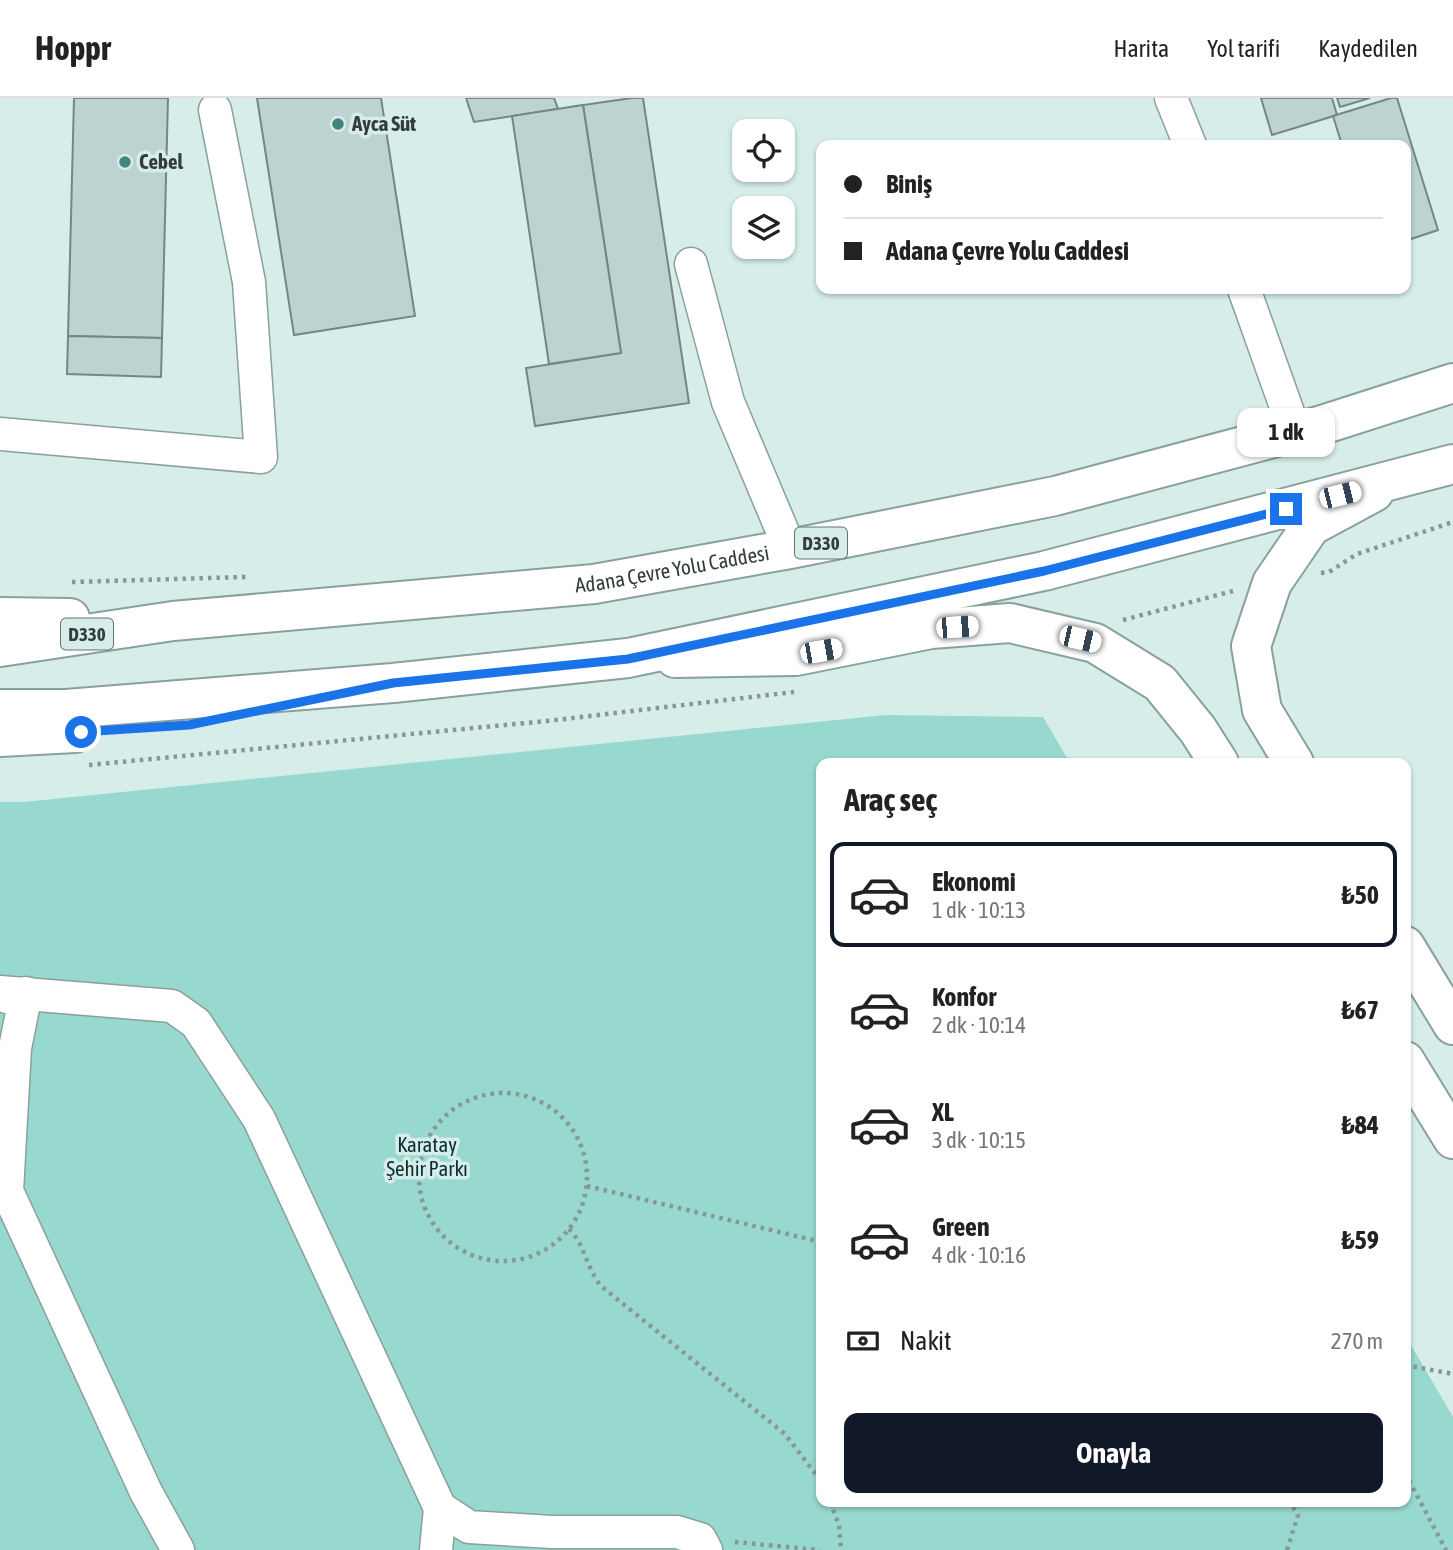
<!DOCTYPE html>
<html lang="tr">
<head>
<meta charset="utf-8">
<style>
	:root { --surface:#fff; --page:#f2f2f2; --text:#222; --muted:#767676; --line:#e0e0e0; --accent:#111827 }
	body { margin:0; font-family:"Asap Condensed",sans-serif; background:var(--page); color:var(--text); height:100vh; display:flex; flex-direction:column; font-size:26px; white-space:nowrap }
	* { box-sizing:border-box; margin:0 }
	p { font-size:23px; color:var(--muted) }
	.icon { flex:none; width:38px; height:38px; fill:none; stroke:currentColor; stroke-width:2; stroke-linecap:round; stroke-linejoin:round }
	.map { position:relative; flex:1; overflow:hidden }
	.details { position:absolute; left:816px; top:660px; width:595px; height:749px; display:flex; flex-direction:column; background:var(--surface); border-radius:14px; box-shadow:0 2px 5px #0004 }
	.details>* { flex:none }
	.hud { position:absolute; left:816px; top:42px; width:595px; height:154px; border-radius:14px; box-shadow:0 2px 5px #0004; display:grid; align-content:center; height:154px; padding:0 28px; background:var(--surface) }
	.controls { position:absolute; left:732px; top:21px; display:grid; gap:14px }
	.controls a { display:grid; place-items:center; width:63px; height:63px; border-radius:14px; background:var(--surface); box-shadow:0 2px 5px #0004; font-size:35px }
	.end { position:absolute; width:32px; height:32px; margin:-16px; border:9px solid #1a73e8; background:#fff; box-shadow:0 0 0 4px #fff }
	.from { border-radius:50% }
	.bubble { position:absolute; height:49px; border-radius:14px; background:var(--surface); box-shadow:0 2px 5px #0004; font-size:23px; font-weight:700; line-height:49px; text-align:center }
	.car { position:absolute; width:21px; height:42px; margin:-21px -10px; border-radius:9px; box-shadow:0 0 5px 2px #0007; background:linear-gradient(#fff 24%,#345 0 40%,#fff 0 76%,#345 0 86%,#fff 0) }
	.hud b { display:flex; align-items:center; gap:24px; height:66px; font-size:26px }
	.hud b+b { border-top:2px solid var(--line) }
	.hud i { width:18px; height:18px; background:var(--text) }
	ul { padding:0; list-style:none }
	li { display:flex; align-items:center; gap:21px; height:105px; margin:0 14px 10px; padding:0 14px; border:4px solid transparent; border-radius:14px }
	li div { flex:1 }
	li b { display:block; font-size:26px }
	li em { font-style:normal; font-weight:700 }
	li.active { border-color:var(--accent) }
	li>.icon { width:63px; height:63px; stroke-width:1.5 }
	h2 { padding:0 28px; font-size:32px; line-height:84px }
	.pay { display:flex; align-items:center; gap:18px; height:77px; padding:0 28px; font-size:26px }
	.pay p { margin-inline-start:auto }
	.cta { display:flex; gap:14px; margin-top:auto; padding:14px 28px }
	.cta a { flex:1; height:80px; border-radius:14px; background:var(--accent); color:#fff; font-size:28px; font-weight:700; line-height:80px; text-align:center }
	header { display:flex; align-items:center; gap:42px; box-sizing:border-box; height:98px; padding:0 35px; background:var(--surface); border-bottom:2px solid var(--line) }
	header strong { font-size:33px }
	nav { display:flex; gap:38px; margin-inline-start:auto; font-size:24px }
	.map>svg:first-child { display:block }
</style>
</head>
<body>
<header>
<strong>Hoppr</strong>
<nav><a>Harita</a><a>Yol tarifi</a><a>Kaydedilen</a></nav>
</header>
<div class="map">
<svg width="1453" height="1452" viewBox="0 0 1453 1452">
	<rect width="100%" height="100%" fill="#d6edea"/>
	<path fill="#97d8cf" d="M 886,617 L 1043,619 L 1070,665 L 821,665 L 821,1404 L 1405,1404 L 1405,1237 L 1453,1319 L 1453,1452 L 0,1452 L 0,704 L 24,704 Z"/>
	<g fill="#bcd3cf" stroke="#738885" stroke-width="2">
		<path d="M 74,0 L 168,0 L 162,240 L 68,238 Z"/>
		<path d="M 257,0 L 381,0 L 415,218 L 294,237 Z"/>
		<path d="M 466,0 L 554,0 L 558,11 L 474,24 Z"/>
		<path d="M 632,0 L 643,0 L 689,305 L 535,328 L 526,270 L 621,255 L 583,7 Z"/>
		<path d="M 1261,0 L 1332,0 L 1337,17 L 1272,37 Z"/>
		<path d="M 1337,0 L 1370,0 L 1340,9 Z"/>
		<path d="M 1391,0 L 1397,0 L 1438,132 L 1405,143 L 1405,47 L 1342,47 L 1333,18 Z"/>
		<path d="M 583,7 L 621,255 L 549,266 L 512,18 Z"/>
		<path d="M 68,238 L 162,240 L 161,279 L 67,276 Z"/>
	</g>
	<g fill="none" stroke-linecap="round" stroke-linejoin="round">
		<defs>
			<g id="minor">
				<path d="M 1171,0 L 1190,47"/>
				<path d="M 691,166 L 728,304 L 790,451"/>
				<path d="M 1244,191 L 1295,334"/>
				<path d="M 0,336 L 261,359 L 249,184 L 215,12"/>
				<path d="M 0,894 L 172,908 L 196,925 L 259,1021 L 440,1410 L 469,1429 L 552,1434 L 677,1434 L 700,1441 L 706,1452"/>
				<path d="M 7,899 L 26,895 L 15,950 L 7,1093"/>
				<path d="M 0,1097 L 7,1093 L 146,1394 L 178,1452"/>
				<path d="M 436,1452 L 440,1410"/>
			</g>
			<g id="major">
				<path d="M 675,560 L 796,558 L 931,531 L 1010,525 L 1095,545 L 1160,585 L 1198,632 L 1219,665"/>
				<path d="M 1294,665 L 1262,612 L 1251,548 L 1272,485 L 1311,428 L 1374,394"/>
				<path d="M 1405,848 L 1453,927"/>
				<path d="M 1405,963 L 1453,1041"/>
			</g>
			<g id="highway">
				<path d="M 0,519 L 70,520"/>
				<path id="s1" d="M 0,549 L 173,523 L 594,486 L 790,451 L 1055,398 L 1322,327 L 1453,285"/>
				<path d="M 0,611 L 66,611 L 393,585 L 628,560 L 1044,473 L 1453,366"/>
				<path d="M 0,639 L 75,635"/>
			</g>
		</defs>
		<use href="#minor" stroke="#8aa09c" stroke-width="35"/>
		<use href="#major" stroke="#8aa09c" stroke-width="42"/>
		<use href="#highway" stroke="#8aa09c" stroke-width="42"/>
		<g stroke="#879795" stroke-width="4.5" stroke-dasharray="3.5 5" stroke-linecap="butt">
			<path d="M 1321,475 L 1329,474 L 1357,456 L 1453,424"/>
			<path d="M 72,484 L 246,479"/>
			<path d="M 1123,522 L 1233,493"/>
			<path d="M 89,667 L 547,623 L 794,594"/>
			<circle cx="503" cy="1079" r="84"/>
			<path d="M 587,1088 L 821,1144"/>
			<path d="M 569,1131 C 586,1148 586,1171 602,1189 L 785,1336 L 821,1383"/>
			<path d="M 1405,1267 L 1453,1276"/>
			<path d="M 1405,1375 L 1446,1452"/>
			<path d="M 830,1404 L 839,1427 L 841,1452"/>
			<path d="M 735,1444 L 820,1452"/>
			<path d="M 1287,1452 L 1298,1417 L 1290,1404"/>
		</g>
		<use href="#minor" stroke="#fff" stroke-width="32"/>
		<use href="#major" stroke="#fff" stroke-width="38"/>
		<use href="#highway" stroke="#fff" stroke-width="38"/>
	</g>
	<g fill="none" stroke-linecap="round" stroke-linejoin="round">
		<path stroke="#1a73e8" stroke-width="9" d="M 81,634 L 189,627 L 393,585 L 628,561 L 1044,473 L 1286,411"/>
	</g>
	<g fill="#40867e" stroke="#d6edea" stroke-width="2.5">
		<circle cx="338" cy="26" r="7"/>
		<circle cx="125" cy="64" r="7"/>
	</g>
	<g text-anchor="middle" stroke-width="7" stroke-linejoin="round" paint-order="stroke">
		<g fill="#d6edea" stroke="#657270" stroke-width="2">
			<rect x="795" y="429.5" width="52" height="31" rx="5"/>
			<rect x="61" y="520.5" width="52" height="31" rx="5"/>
		</g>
		<g font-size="19" font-weight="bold" fill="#343d3c">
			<text x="821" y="452">D330</text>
			<text x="87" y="543">D330</text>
		</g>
		<g font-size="21" font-weight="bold" fill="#343d3c" stroke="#d6edea" text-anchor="start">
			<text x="352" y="33">Ayca Süt</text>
			<text x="139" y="71">Cebel</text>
		</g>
		<g font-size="21" fill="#343d3c" stroke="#d6edea">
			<text dy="7" stroke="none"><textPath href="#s1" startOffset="677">Adana Çevre Yolu Caddesi</textPath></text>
		</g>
		<g font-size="21" fill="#0b302c" stroke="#d6edea">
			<text x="427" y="1054">Karatay<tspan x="427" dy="24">Şehir Parkı</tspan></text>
		</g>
	</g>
</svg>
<div class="controls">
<a><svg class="icon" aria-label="locate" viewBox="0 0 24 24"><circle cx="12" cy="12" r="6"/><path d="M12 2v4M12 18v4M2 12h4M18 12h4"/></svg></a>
<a><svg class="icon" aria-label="layers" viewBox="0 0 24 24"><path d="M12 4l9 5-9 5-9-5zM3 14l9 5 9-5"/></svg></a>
</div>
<i class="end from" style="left:81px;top:634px"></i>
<i class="end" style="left:1286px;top:411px"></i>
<div class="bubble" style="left:1237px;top:310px;width:98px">1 dk</div>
<i class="car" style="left:1340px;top:397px;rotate:76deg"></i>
<i class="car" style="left:957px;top:529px;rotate:86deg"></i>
<i class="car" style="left:1080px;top:541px;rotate:103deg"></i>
<i class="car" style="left:821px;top:553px;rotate:80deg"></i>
<div class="hud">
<b><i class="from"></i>Biniş</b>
<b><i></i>Adana Çevre Yolu Caddesi</b>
</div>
<section class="details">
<h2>Araç seç</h2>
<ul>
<li class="active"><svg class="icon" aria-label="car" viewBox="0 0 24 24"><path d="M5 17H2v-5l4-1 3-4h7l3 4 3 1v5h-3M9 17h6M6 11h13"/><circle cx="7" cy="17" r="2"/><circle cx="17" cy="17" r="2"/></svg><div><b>Ekonomi</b><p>1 dk · 10:13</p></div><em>₺50</em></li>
<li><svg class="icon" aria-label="car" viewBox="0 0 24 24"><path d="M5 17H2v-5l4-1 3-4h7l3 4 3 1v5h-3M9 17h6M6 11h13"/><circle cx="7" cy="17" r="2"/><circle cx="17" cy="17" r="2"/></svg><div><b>Konfor</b><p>2 dk · 10:14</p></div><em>₺67</em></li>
<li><svg class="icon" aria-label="car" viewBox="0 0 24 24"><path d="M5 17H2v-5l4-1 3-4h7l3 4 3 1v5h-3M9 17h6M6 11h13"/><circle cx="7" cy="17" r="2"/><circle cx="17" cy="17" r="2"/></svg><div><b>XL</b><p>3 dk · 10:15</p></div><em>₺84</em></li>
<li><svg class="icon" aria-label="car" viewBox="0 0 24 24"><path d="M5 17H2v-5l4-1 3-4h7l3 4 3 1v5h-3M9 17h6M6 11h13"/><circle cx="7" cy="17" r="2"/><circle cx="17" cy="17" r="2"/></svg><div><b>Green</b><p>4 dk · 10:16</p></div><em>₺59</em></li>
</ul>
<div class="pay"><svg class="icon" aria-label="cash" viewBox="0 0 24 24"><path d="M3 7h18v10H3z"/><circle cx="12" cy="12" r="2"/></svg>Nakit<p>270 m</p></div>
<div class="cta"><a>Onayla</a></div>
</section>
</div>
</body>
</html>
